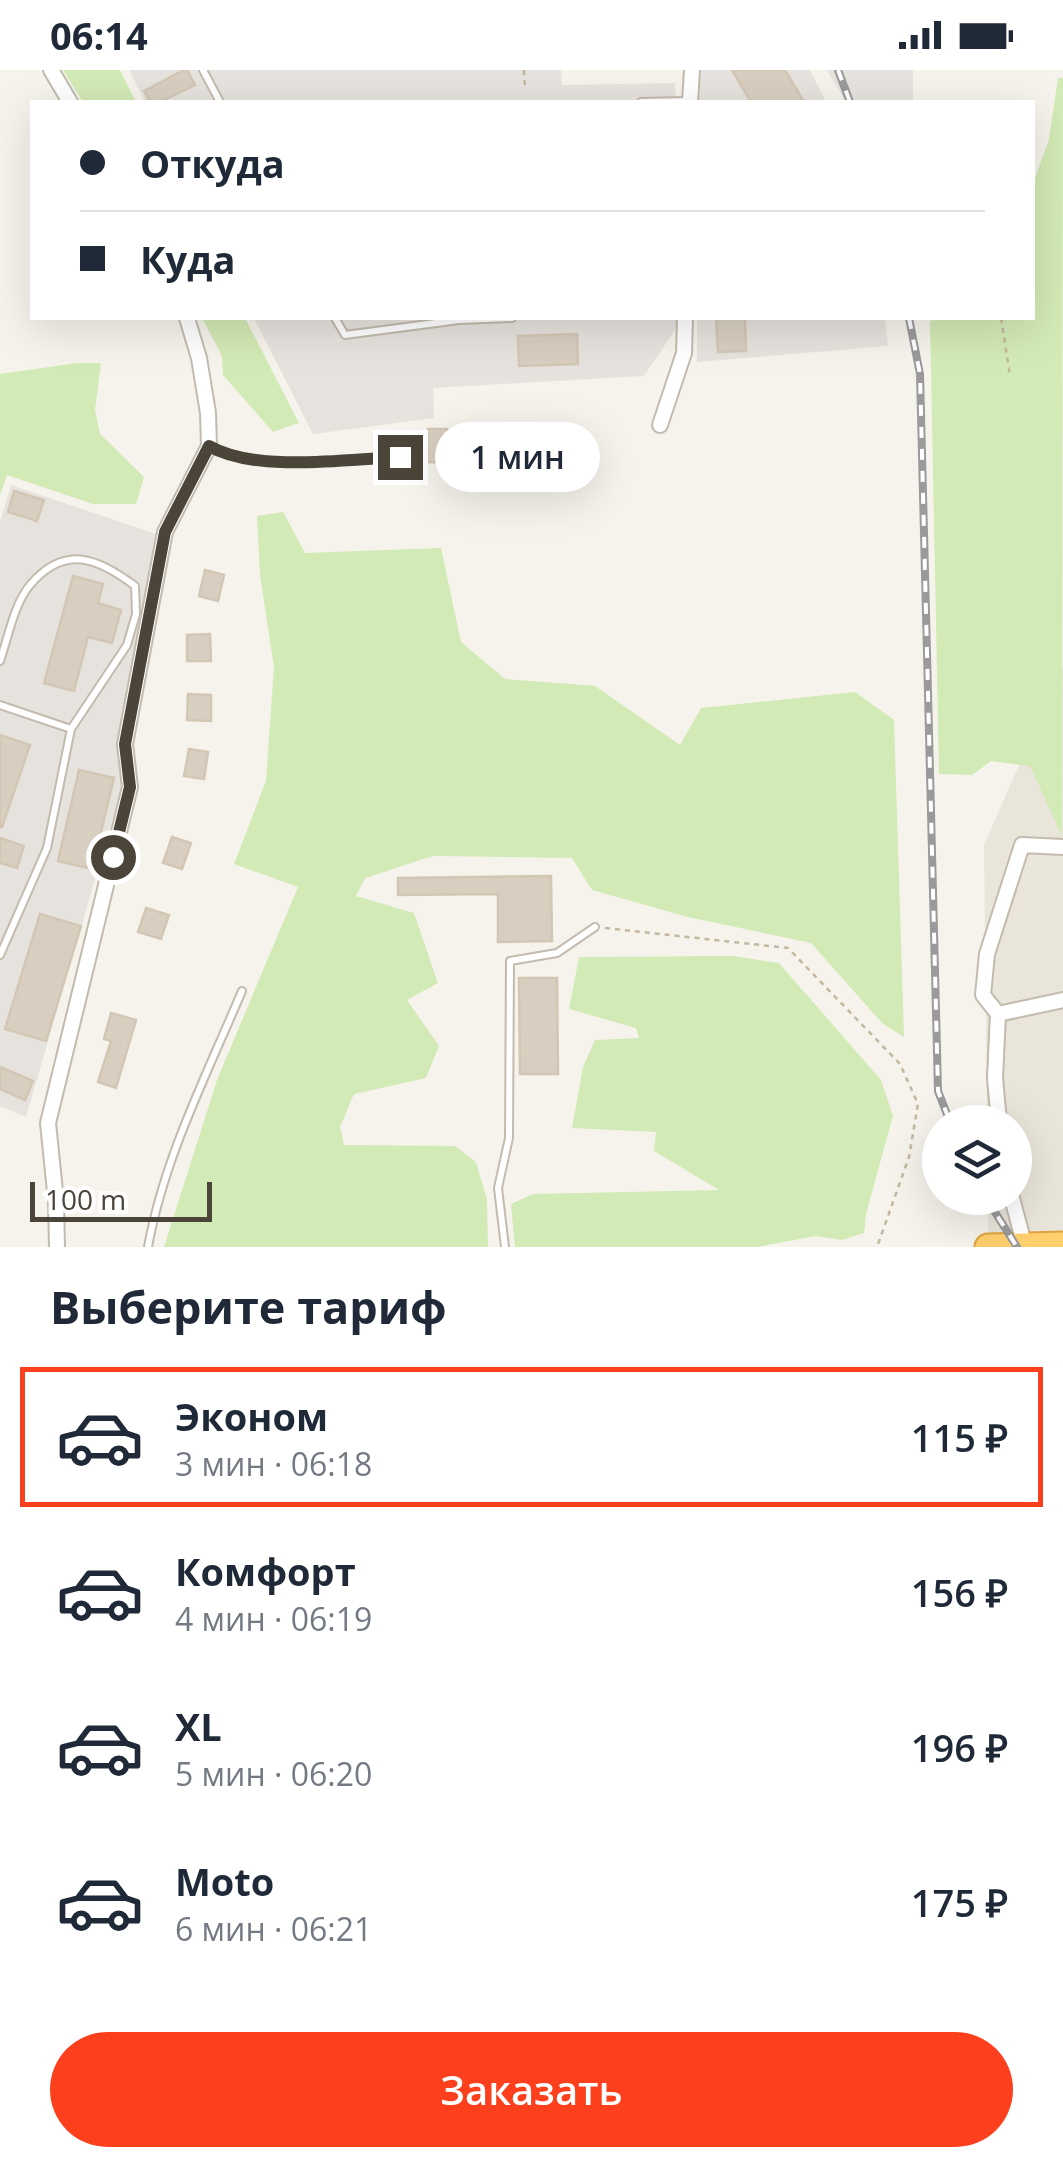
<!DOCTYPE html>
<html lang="ru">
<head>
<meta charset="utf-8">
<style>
	:root { --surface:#fff; --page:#f2f2f3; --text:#1f2937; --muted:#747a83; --line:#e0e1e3; --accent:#fc3f1d }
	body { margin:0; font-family:"Open Sans",sans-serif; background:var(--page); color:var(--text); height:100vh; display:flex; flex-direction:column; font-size:38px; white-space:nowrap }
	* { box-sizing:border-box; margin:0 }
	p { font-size:32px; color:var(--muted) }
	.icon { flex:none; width:55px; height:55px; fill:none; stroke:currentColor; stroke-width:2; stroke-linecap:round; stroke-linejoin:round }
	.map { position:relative; height:1177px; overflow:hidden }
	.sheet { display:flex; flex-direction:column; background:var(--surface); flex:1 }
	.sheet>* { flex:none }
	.top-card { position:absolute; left:30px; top:30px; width:1005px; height:220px; border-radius:0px; box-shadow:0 10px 40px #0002; display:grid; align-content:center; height:220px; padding:0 50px; background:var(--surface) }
	.fabs { position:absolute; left:922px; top:1035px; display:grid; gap:20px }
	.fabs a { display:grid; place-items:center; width:110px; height:110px; border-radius:50%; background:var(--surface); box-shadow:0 10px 40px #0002; font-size:50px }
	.scale { position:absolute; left:30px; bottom:25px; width:182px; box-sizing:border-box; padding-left:10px; border:5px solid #4b4439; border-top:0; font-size:28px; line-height:35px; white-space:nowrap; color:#4b4439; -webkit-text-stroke:8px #fff; paint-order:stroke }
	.end { position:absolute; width:45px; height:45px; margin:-22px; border:12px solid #4b4439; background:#fff; box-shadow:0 0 0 5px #fff }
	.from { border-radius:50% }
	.bubble { position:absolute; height:70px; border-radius:35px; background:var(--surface); box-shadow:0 10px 40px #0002; font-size:32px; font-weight:600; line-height:70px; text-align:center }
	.top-card b { display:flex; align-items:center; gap:35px; height:95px; font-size:38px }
	.top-card b+b { border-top:2px solid var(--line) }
	.top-card i { width:25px; height:25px; background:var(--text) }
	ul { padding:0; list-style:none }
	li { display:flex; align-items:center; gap:30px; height:140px; margin:0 20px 15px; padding:0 30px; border:5px solid transparent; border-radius:0px }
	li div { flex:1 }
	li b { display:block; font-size:38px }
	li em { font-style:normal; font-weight:600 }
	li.current { border-color:var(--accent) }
	li>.icon { width:90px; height:90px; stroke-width:1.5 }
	h2 { padding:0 50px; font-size:45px; line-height:120px }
	.button { display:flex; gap:20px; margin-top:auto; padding:20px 50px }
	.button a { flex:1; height:115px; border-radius:60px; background:var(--accent); color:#fff; font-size:40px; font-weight:600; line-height:115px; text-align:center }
	.status { display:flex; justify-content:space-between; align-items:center; height:70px; padding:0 50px; background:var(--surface); direction:ltr }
	.status svg { height:28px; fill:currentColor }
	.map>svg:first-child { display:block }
</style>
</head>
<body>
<div class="status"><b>06:14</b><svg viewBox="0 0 49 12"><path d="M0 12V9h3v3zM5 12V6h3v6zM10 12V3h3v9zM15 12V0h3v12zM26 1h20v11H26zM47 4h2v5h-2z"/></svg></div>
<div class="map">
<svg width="1063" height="1177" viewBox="0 0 1063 1177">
	<rect width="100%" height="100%" fill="#f6f3ec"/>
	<path fill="#eae5da" d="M 1063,595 L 1063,1161 L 988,1166 L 988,1128 L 1015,1128 L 1015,1052 L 987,1052 L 984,775 Z"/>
	<g fill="#e6e2dd">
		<path d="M 129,0 L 561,0 L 562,15 L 675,13 L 676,32 L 145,32 Z"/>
		<path d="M 700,0 L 810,0 L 826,32 L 698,32 Z"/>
		<path d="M 827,0 L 913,0 L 913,32 L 846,32 Z"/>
		<path d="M 254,248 L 679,248 L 679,254 L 644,306 L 433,318 L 434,348 L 313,364 Z"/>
		<path d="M 697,248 L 885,248 L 888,276 L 697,292 Z"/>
		<path d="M 11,415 L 156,464 L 118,668 L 125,706 L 26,1047 L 0,1036 L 0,452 Z"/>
	</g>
	<g fill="#d2eab5">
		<path d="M 63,0 L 120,0 L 136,32 L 83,32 Z"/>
		<path d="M 1058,8 L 1063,8 L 1062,766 L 1030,696 L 991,691 L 972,705 L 939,704 L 930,251 L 942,248 L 1032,248 L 1033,114 L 1049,69 Z"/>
		<path d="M 202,248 L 245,248 L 299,353 L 273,362 L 223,305 L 222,286 Z"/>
		<path d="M 77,293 L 101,293 L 95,340 L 100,364 L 144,407 L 136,434 L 93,434 L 7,405 L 0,425 L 0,304 Z"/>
		<path d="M 283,442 L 305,483 L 441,478 L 461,572 L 505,609 L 595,616 L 680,675 L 701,638 L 855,622 L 894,650 L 904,967 L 882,953 L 811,873 L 688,847 L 592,820 L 572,788 L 433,786 L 365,808 L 356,826 L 414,843 L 438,913 L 407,930 L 439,976 L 426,1008 L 354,1024 L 340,1057 L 344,1075 L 455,1076 L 476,1092 L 487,1130 L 488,1177 L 164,1177 L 217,1010 L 298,817 L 234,794 L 266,711 L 274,597 L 260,505 L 257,446 Z"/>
		<path d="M 733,886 L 779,893 L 881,1010 L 893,1046 L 866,1144 L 864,1163 L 842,1170 L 816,1166 L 757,1177 L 515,1177 L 511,1134 L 533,1124 L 719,1120 L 654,1081 L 656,1062 L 572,1058 L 583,997 L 595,970 L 639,968 L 636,958 L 569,939 L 579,887 Z"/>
	</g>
	<g fill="#d8cfc1" stroke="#d3c7b4" stroke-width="2.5">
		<path d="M 184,0 L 187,0 L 195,15 L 160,32 L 150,32 L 144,21 Z"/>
		<path d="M 732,0 L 785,0 L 804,32 L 751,32 Z"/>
		<path d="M 716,248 L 745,248 L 746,281 L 718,282 Z"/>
		<path d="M 577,264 L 578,294 L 519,296 L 518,266 Z"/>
		<path d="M 428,359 L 447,359 L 446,393 L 427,392 Z"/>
		<path d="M 14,421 L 44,430 L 37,451 L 8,442 Z"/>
		<path d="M 205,500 L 224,505 L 218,531 L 199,526 Z"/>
		<path d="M 73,506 L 103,514 L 98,533 L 121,540 L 112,573 L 88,567 L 74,621 L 44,613 Z"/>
		<path d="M 210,564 L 211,591 L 187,591 L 187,565 Z"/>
		<path d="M 188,624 L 211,625 L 211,651 L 187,650 Z"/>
		<path d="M 0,665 L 30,675 L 2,757 L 0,757 Z"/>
		<path d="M 189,679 L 208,682 L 204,709 L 184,706 Z"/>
		<path d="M 79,700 L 114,708 L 92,799 L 58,791 Z"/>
		<path d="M 172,767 L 191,773 L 182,799 L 163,793 Z"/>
		<path d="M 0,768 L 24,776 L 17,798 L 0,793 Z"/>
		<path d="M 551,806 L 552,871 L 498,872 L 498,824 L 398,825 L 398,808 Z"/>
		<path d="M 146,838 L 169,845 L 161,869 L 138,862 Z"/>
		<path d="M 40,844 L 81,856 L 46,971 L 5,959 Z"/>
		<path d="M 519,908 L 557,908 L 558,1004 L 520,1004 Z"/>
		<path d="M 111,943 L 136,950 L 116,1018 L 98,1012 L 111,971 L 104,969 Z"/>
		<path d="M 0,997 L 33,1011 L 25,1030 L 0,1019 Z"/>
	</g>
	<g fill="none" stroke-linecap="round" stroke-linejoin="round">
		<defs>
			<g id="lane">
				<path d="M 203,0 L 220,32"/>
				<path d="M 641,32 L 688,31"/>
				<path d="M 335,248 L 345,265 L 459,250 L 512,248"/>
				<path d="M 210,377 C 255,403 347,389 400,387"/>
				<path d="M 0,591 C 8,568 14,534 30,515 C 65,474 98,488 135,516 L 136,544 L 127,575 L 71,659 L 47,778 L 0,885"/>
				<path d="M 0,635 L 71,659"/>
				<path d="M 148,1177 C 164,1088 207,1004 242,921"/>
				<path d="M 505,1177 L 498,1118 L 509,1068 L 510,891 L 557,883 L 595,857"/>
			</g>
			<g id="street">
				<path d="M 51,0 L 70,32"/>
				<path d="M 690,32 L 692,0"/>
				<path d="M 660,355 L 684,283 L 685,248"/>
				<path d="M 998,944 L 1063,930"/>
				<path d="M 999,1052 L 995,1008 L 998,944 L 983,925 L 987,884 L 1022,775 L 1063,777"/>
				<path d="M 1012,1128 L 1025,1177"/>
				<path d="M 57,1177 L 56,1131 L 48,1053 L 130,717 L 125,674 L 165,462 L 209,376 L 208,343 L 199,288 L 187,248"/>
			</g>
			<path id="highway" d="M 988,1177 L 1063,1175"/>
		</defs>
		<use href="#lane" stroke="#c2bbae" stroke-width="10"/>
		<use href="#street" stroke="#c2bbae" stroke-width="18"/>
		<use href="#highway" stroke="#e0a43c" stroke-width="29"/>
		<g stroke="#c4b79f" stroke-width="2.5" stroke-dasharray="5 5" stroke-linecap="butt">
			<path d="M 524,0 L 525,19"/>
			<path d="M 1001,248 L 1010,306"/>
			<path d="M 605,858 L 788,878 L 900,994 L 918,1034 L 909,1087 L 877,1177"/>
		</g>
		<use href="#lane" stroke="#fff" stroke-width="6"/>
		<use href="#street" stroke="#fff" stroke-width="14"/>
		<use href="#highway" stroke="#ffcf6e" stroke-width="25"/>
		<defs>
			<g id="rail">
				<path d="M 838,0 L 850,32"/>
				<path d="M 909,248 L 920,304 L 938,1021 L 950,1052"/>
				<path d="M 986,1128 L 1017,1177"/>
			</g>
		</defs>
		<use href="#rail" stroke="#9a9a9a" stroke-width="8"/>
		<use href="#rail" stroke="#fff" stroke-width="4" stroke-dasharray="11" stroke-linecap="butt"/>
	</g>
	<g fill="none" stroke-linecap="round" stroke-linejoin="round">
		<path stroke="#4b4439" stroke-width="12" d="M 113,787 L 130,717 L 125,674 L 165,462 L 209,376 C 256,403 345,389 400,387"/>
	</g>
</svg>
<div class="fabs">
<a><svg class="icon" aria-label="layers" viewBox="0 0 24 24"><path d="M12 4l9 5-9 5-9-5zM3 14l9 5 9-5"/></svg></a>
</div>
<div class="scale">100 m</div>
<i class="end from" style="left:113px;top:787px"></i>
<i class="end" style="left:400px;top:387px"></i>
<div class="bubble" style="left:435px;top:352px;width:165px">1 мин</div>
<div class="top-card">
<b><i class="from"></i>Откуда</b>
<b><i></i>Куда</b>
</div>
</div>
<section class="sheet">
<h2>Выберите тариф</h2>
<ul>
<li class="current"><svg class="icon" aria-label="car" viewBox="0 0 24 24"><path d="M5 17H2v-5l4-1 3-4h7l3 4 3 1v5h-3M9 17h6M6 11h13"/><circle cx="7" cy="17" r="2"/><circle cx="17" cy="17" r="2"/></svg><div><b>Эконом</b><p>3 мин · 06:18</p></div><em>115 ₽</em></li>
<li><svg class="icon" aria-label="car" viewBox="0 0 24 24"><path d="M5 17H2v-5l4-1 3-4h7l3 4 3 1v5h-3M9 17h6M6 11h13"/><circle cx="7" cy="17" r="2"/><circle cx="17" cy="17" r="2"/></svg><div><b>Комфорт</b><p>4 мин · 06:19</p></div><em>156 ₽</em></li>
<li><svg class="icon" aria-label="car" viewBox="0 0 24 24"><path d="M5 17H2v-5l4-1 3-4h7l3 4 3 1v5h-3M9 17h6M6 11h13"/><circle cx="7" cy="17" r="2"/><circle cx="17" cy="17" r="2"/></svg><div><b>XL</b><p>5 мин · 06:20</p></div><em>196 ₽</em></li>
<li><svg class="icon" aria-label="car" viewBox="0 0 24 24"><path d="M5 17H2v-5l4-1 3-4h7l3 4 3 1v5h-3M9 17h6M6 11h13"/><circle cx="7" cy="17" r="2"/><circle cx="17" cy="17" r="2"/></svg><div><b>Moto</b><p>6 мин · 06:21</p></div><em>175 ₽</em></li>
</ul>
<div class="button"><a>Заказать</a></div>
</section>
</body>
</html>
